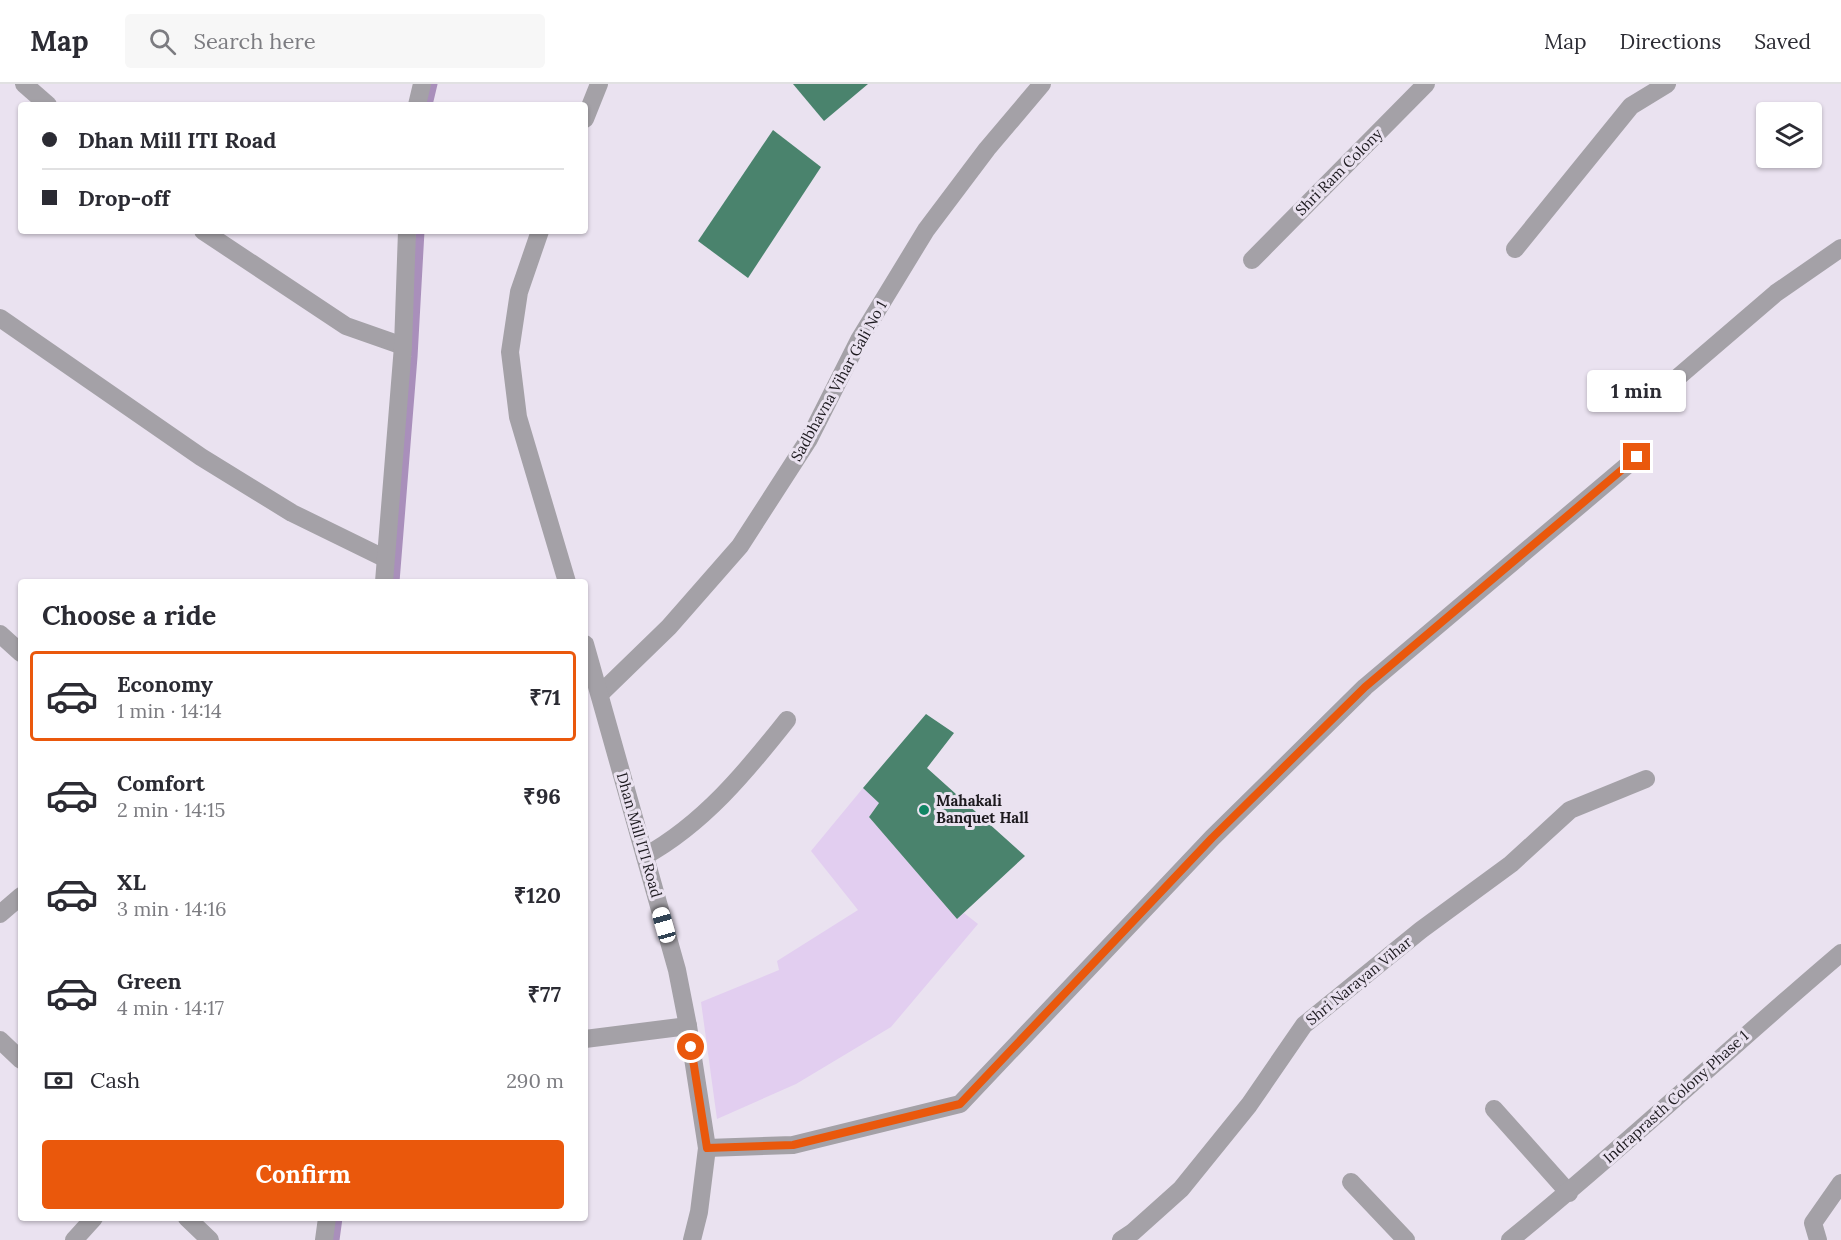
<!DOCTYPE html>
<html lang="en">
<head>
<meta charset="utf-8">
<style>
	:root { --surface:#fff; --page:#f7f7f7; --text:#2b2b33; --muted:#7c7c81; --line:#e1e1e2; --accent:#ea580c }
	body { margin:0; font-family:Lora,serif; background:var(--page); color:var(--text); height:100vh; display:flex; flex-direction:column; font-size:22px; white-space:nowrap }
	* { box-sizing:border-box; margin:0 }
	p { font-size:20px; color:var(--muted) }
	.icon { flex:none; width:33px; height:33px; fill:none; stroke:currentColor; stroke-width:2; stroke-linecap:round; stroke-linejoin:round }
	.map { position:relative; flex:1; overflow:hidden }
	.panel { position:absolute; left:18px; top:495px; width:570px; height:642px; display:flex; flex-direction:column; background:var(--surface); border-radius:6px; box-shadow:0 2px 4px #0004 }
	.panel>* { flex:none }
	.top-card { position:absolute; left:18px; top:18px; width:570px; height:132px; border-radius:6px; box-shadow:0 2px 4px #0004; display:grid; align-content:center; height:132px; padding:0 24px; background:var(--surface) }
	.tools { position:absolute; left:1756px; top:18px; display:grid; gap:12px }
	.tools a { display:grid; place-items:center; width:66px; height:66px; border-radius:6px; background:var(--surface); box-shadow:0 2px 4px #0004; font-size:30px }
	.end { position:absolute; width:27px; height:27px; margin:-14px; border:8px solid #ea580c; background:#fff; box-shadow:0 0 0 3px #fff }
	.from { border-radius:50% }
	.bubble { position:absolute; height:42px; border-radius:6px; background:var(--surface); box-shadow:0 2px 4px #0004; font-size:20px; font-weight:700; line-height:42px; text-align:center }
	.car { position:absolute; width:18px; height:36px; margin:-18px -9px; border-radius:8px; box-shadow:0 0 4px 2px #0007; background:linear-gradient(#fff 24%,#345 0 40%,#fff 0 76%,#345 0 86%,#fff 0) }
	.top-card b { display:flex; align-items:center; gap:21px; height:57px; font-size:22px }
	.top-card b+b { border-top:2px solid var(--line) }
	.top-card i { width:15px; height:15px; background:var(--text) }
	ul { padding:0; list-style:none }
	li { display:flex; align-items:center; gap:18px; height:90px; margin:0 12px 9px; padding:0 12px; border:3px solid transparent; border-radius:6px }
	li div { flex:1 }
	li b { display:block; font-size:22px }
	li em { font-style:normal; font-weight:700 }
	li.current { border-color:var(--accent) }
	li>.icon { width:54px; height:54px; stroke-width:1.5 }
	h2 { padding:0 24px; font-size:27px; line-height:72px }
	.pay { display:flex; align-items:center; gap:15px; height:66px; padding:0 24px; font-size:22px }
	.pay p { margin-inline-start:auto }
	.action { display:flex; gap:12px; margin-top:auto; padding:12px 24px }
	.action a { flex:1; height:69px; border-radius:6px; background:var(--accent); color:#fff; font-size:24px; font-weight:700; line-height:69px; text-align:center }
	header { display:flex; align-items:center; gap:36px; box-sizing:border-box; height:84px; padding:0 30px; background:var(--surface); border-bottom:2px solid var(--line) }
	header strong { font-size:28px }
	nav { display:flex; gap:33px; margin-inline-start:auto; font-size:21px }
	.search { width:420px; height:54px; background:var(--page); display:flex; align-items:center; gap:15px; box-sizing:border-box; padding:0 21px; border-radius:6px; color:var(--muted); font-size:22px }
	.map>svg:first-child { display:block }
</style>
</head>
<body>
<header>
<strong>Map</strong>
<div class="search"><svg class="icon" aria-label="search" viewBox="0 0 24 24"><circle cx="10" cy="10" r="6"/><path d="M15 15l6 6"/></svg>Search here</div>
<nav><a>Map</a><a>Directions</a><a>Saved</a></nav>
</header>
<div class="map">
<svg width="1841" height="1156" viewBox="0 0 1841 1156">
	<rect width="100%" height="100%" fill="#eae2f0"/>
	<path fill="#e2cef0" d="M 863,704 L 879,719 L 869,733 L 957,835 L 964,829 L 978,840 L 891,943 L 796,1000 L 717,1035 L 701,918 L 779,886 L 777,877 L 858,826 L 811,767 Z"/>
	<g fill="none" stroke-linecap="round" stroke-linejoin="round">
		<g stroke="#a98fbb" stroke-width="9">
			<path d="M 428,21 L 433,0"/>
			<path d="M 395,498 L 413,273 L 420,147"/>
			<path d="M 335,1156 L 338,1134"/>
		</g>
	</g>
	<g fill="#4a836d">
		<path d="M 793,0 L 868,0 L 824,37 Z"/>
		<path d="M 773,46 L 821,83 L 748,194 L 698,157 Z"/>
		<path d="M 926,630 L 954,649 L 927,684 L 1025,772 L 957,835 L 869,733 L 879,719 L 863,704 Z"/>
	</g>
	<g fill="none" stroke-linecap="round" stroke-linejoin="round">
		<g stroke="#a4a1a7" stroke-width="18">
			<path d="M 24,0 L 48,21"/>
			<path d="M 417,21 L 422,0"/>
			<path d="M 203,147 L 346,242 L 403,262"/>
			<path d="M 1515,165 L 1631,22 L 1667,0"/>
			<path d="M 1252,176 L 1426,0"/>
			<path d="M 0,234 L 201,373 L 292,429 L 384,474"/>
			<path d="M 1663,306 L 1776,209 L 1841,164"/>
			<path d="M 384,498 L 403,262 L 407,147"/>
			<path d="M 0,550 L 21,569"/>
			<path d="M 600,610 L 669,543 L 740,462 L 809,355 L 859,256 L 926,146 L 987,65 L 1042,0"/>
			<path d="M 645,772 C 703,740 746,688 787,636"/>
			<path d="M 0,830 L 21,812"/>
			<path d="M 585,955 L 688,942"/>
			<path d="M 0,956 L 21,976"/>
			<path d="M 1494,1025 L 1569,1109"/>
			<path d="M 707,1064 L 793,1061 L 960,1020 L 1212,754 L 1365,603 L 1637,373"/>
			<path d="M 1351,1098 L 1406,1156"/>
			<path d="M 187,1134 L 210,1156"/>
			<path d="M 74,1156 L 94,1134"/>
			<path d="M 324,1156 L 327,1134"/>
			<path d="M 1121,1156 L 1133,1148 L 1181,1105 L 1249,1021 L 1304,941 L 1421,846 L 1511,780 L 1570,726 L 1646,695"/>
			<path d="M 1510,1156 C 1624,1064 1730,963 1841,869"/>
			<path d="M 1818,1156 L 1813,1139 L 1841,1099"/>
		</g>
		<g stroke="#a4a1a7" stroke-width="18">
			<path d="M 585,35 L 599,0"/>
			<path d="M 540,147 L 519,208 L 510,268 L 518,333 L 567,498"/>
			<path d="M 585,560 L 677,886 L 688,942 L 707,1064 L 699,1128 L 692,1156"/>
		</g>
	</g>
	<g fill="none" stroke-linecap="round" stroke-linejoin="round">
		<path stroke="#ea580c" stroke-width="8" d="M 691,963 L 707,1064 L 793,1061 L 960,1020 L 1212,754 L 1365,603 L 1637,373"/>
	</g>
	<circle fill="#118564" stroke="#eae2f0" stroke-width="2" cx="924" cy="726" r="6"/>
	<g text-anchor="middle" stroke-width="6" stroke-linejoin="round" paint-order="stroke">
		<g font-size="15" fill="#1d1a1f" stroke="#eae2f0">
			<text transform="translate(1339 88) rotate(-45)" y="5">Shri Ram Colony</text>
			<text transform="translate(839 297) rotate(-61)" y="5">Sadbhavna Vihar Gali No 1</text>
			<text transform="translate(639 751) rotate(74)" y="5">Dhan Mill ITI Road</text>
			<text transform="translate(1359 897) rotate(-39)" y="5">Shri Narayan Vihar</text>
			<text transform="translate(1676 1013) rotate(-42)" y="5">Indraprasth Colony Phase 1</text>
		</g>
		<g font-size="15" font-weight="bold" fill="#1d1a1f" stroke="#eae2f0" text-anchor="start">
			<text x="936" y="722">Mahakali<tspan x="936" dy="17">Banquet Hall</tspan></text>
		</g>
	</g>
</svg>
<div class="tools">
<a><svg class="icon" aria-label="layers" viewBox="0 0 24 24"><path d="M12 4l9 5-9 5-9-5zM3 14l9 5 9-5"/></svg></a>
</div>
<i class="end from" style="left:691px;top:963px"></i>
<i class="end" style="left:1637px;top:373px"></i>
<div class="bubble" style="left:1587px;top:286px;width:99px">1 min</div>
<i class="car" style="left:664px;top:841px;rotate:344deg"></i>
<div class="top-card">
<b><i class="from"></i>Dhan Mill ITI Road</b>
<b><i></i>Drop-off</b>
</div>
<section class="panel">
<h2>Choose a ride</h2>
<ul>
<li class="current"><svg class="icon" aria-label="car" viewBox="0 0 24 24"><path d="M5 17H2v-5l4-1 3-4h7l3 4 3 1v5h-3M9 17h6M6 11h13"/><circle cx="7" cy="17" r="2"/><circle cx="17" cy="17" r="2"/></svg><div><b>Economy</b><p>1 min · 14:14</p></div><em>₹71</em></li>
<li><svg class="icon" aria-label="car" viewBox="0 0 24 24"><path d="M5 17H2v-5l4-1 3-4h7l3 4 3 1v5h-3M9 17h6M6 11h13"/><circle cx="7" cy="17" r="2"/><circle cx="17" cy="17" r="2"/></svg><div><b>Comfort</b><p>2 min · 14:15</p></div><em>₹96</em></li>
<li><svg class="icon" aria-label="car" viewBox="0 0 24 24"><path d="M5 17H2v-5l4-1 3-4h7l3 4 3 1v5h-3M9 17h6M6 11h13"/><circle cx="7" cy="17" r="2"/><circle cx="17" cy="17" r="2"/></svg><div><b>XL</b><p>3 min · 14:16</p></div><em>₹120</em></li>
<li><svg class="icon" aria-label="car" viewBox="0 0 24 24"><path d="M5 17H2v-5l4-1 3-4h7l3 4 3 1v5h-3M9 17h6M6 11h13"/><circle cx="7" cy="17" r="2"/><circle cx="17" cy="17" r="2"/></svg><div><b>Green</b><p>4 min · 14:17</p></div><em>₹77</em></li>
</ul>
<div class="pay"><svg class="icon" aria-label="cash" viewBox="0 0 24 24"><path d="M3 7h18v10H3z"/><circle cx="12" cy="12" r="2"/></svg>Cash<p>290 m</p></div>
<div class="action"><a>Confirm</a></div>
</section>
</div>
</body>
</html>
